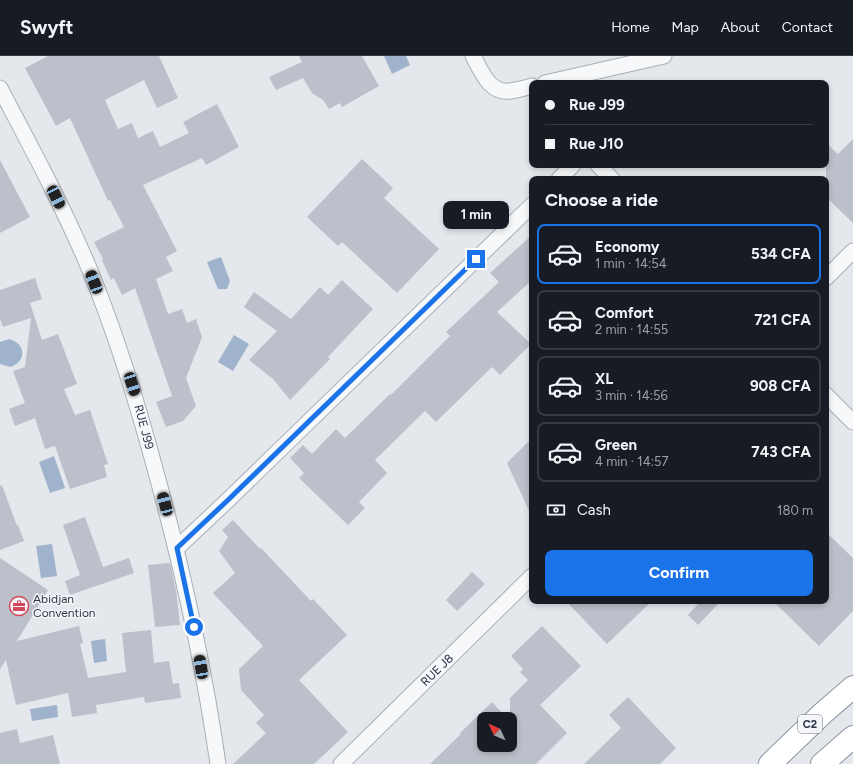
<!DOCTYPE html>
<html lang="en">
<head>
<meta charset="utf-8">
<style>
	:root { --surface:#171b24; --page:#20242c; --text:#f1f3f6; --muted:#9ea1a6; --line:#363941; --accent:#1a73e8 }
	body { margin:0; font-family:Figtree,sans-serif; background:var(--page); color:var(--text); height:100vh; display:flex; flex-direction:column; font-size:15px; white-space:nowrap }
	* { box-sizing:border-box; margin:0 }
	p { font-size:13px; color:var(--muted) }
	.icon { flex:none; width:22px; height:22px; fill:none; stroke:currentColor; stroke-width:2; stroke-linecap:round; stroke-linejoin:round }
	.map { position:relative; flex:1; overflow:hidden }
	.panel { position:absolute; left:529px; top:120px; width:300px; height:428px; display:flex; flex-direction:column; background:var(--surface); border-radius:8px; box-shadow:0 2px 6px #0003 }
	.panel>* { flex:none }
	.banner { position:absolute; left:529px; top:24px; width:300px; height:88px; border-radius:8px; box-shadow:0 2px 6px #0003; display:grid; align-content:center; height:88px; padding:0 16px; background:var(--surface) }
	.needle { width:26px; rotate:314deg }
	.buttons { position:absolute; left:477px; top:656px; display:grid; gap:8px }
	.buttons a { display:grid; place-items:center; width:40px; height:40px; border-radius:8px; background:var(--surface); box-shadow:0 2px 6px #0003; font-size:20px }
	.end { position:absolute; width:18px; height:18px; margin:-9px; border:5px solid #1a73e8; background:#fff; box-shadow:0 0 0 2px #fff }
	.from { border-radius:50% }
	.bubble { position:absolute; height:28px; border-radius:8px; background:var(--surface); box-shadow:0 2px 6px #0003; font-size:13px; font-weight:700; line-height:28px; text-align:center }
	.car { position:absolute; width:12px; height:24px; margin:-12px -6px; border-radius:5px; box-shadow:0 0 3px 1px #0007; background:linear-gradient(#222 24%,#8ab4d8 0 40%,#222 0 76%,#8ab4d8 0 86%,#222 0) }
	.banner b { display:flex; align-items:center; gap:14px; height:38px; font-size:15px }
	.banner b+b { border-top:1px solid var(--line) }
	.banner i { width:10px; height:10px; background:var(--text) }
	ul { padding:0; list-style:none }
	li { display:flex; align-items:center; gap:12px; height:60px; margin:0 8px 6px; padding:0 8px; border:2px solid var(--line); border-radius:8px }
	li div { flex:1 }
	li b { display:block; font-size:15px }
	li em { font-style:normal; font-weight:700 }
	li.selected { border-color:var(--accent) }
	li>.icon { width:36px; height:36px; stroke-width:1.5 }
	h2 { padding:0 16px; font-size:18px; line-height:48px }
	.pay { display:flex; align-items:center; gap:10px; height:44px; padding:0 16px; font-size:15px }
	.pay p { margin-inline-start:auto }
	.cta { display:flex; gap:8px; margin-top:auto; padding:8px 16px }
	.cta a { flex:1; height:46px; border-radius:8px; background:var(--accent); color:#fff; font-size:16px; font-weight:700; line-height:46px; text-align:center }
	header { display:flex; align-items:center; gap:24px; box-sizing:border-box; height:56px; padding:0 20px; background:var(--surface); border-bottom:1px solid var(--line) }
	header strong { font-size:19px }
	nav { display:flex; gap:22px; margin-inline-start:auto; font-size:14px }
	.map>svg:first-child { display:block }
</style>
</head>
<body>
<header>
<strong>Swyft</strong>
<nav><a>Home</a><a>Map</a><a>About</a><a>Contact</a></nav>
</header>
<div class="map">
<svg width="853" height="708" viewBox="0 0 853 708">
	<rect width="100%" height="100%" fill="#e4e7ec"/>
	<g fill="#9fb4cc">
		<path d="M 384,0 L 406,0 L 410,9 L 392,18 Z"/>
		<path d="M 221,201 L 230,225 L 227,233 L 218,233 L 207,206 Z"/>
		<path d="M 234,279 L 249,288 L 233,315 L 218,306 Z"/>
		<path d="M 9,283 C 26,287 27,306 10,311 L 0,308 L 0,286 Z"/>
		<path d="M 54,400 L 65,432 L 50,437 L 39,406 Z"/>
		<path d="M 52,488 L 57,520 L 41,522 L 36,490 Z"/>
		<path d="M 105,583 L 107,605 L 94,607 L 91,585 Z"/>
		<path d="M 57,649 L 58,661 L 32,665 L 30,653 Z"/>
	</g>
	<g fill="#bbc0ca">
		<path d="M 48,0 L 159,0 L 178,42 L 157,52 L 144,24 L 105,44 L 118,73 L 132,67 L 138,82 L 153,75 L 160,91 L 189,77 L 183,66 L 217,48 L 239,91 L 206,109 L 202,102 L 143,129 L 177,195 L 166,201 L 173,215 L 156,223 L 168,258 L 182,253 L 187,267 L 196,263 L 202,281 L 186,322 L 196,350 L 183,365 L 166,371 L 156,346 L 172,340 L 135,232 L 122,239 L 114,222 L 111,224 L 102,204 L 103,203 L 94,186 L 124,171 L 110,144 L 108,145 L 70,62 L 56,70 L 25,12 Z"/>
		<path d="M 299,0 L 362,0 L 379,30 L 342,51 L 340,47 L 329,53 L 323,44 L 312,37 L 303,22 L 276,34 L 269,21 L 302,6 Z"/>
		<path d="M 853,83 L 853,167 L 826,141 L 826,87 L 838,98 Z"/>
		<path d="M 362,103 L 393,132 L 384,142 L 439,193 L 397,237 L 342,186 L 338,190 L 307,161 Z"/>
		<path d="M 0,104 L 30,161 L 0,177 Z"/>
		<path d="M 532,179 L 532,224 L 497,256 L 531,288 L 500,319 L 492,311 L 436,366 L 425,355 L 375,404 L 387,417 L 359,446 L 365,452 L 348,469 L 299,422 L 304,417 L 290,402 L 303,389 L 312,398 L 336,373 L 345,382 L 390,338 L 391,339 L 450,280 L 446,276 L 499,226 L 490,217 Z"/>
		<path d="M 35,222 L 42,243 L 30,247 L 42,284 L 58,278 L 77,328 L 64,333 L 75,359 L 90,354 L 108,408 L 104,409 L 107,421 L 70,433 L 55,390 L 45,393 L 35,362 L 15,370 L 9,353 L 25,347 L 13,315 L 25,311 L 31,262 L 3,271 L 0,263 L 0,234 Z"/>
		<path d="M 342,224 L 373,253 L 328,301 L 330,303 L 290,344 L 273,323 L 249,304 L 277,275 L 244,251 L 254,236 L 291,263 L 320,231 L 328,239 Z"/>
		<path d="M 532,382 L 532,461 L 507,407 Z"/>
		<path d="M 2,429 L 17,470 L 18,469 L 24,485 L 0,494 L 0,430 Z"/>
		<path d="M 85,461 L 103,511 L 129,502 L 134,517 L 70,539 L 65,525 L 80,519 L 63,469 Z"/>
		<path d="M 233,464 L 260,493 L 261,492 L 311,545 L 313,543 L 347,579 L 299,624 L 348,676 L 314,708 L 233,708 L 266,677 L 256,667 L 264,659 L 241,634 L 239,613 L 263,590 L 213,537 L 235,517 L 219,495 L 228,481 L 222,474 Z"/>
		<path d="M 826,476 L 853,502 L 853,555 L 819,590 L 773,545 L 826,545 Z"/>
		<path d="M 0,502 L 48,534 L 17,585 L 79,570 L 83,587 L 80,588 L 88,622 L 126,616 L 122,577 L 151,574 L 154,607 L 169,605 L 173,628 L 179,627 L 181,642 L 145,647 L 144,641 L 96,649 L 97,657 L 72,661 L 68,637 L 16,649 L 6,604 L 0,613 Z"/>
		<path d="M 170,507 L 176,534 L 180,569 L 155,571 L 148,509 Z"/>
		<path d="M 472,516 L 485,528 L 457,555 L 446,544 Z"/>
		<path d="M 566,545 L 652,545 L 607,588 Z"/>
		<path d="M 701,545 L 721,545 L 698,569 L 688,559 Z"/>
		<path d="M 542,570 L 581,610 L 540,649 L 567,677 L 536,708 L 430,708 L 461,678 L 460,677 L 492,646 L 508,663 L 484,663 L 484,689 L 510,689 L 510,642 L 528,624 L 520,616 L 523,613 L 511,600 Z"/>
		<path d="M 628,641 L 676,692 L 660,708 L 584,708 L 621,672 L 609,659 Z"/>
		<path d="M 17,673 L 20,687 L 53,679 L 60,708 L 0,708 L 0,677 Z"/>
	</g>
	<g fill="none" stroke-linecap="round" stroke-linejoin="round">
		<defs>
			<g id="street">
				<path d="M 473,0 C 481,14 489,38 510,35 C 517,34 525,32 532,30"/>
				<path d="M 545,27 L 664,0"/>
				<path d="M 0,32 C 31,91 63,150 89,212 C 117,280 138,349 157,420 C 183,515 204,611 218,708"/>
				<path d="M 598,109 L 612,123"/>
				<path d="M 559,123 L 573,109"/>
				<path d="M 826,222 L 853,195"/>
				<path d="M 826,339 L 853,366"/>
				<path d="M 177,492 L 228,444 L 532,149"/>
				<path d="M 341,708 L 532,520"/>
			</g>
			<g id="highway">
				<path d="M 770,708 L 823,657 L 853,631"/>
				<path d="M 822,708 L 853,681"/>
			</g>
		</defs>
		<use href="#street" stroke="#a9aeb7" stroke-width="17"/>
		<use href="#highway" stroke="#8b94a3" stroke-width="24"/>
		<use href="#street" stroke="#f7f8fa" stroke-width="15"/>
		<use href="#highway" stroke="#fff" stroke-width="22"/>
	</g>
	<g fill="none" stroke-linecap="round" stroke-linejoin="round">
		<path stroke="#1a73e8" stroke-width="5" d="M 194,571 L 177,492 L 228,444 L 476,203"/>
	</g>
	<defs>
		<symbol id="office-ring" viewBox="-11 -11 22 22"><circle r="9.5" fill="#f4f6f9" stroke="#d1495b" stroke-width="1.5"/><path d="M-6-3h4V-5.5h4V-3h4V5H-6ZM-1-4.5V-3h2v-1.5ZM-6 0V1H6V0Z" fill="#d1495b"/></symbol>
	</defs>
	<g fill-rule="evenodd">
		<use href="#office-ring" x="8" y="539" width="22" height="22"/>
	</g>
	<g text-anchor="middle" stroke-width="3" stroke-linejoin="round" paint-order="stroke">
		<rect fill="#f4f6f9" stroke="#676e7b" stroke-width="1" x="798" y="659" width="24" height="18" rx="3"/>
		<g font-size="11" font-weight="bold" fill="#2b3445">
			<text x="810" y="672">C2</text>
		</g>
		<g font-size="12" fill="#2b3445" stroke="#f4f6f9">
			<text transform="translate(144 371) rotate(75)" y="4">RUE J99</text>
			<text transform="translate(437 614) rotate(-44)" y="4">RUE J8</text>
		</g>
		<g font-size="12" fill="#2b3445" stroke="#f4f6f9" text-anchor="start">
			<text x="33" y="547">Abidjan<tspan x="33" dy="14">Convention</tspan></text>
		</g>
	</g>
</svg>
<div class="buttons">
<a><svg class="needle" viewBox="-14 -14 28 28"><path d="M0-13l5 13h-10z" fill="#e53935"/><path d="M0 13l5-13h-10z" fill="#9ea1a6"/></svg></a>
</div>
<i class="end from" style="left:194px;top:571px"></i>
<i class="end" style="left:476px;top:203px"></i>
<div class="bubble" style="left:443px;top:145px;width:66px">1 min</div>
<i class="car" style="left:56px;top:141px;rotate:154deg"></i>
<i class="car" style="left:94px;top:226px;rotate:339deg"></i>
<i class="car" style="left:132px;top:328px;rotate:162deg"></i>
<i class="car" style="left:165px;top:448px;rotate:345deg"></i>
<i class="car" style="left:201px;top:611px;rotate:350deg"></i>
<div class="banner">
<b><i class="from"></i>Rue J99</b>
<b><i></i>Rue J10</b>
</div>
<section class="panel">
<h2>Choose a ride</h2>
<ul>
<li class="selected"><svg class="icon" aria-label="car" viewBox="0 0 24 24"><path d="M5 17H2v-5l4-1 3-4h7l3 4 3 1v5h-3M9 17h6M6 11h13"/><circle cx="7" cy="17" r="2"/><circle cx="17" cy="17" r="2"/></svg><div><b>Economy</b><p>1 min · 14:54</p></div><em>534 CFA</em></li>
<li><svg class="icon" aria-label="car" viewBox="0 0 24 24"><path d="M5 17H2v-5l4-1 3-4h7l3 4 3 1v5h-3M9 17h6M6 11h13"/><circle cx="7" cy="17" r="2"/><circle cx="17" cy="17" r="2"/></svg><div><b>Comfort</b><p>2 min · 14:55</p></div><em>721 CFA</em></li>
<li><svg class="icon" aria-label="car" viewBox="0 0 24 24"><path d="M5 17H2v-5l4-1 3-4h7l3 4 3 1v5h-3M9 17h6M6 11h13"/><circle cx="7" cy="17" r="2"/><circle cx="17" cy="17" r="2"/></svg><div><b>XL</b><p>3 min · 14:56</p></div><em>908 CFA</em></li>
<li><svg class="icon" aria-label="car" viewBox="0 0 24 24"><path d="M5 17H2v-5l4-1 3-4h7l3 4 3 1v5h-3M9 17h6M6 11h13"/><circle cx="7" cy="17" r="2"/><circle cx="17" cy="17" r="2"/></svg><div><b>Green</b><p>4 min · 14:57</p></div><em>743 CFA</em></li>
</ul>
<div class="pay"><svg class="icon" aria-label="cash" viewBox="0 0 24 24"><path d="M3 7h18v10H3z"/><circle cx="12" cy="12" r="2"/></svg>Cash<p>180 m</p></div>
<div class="cta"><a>Confirm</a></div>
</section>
</div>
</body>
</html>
